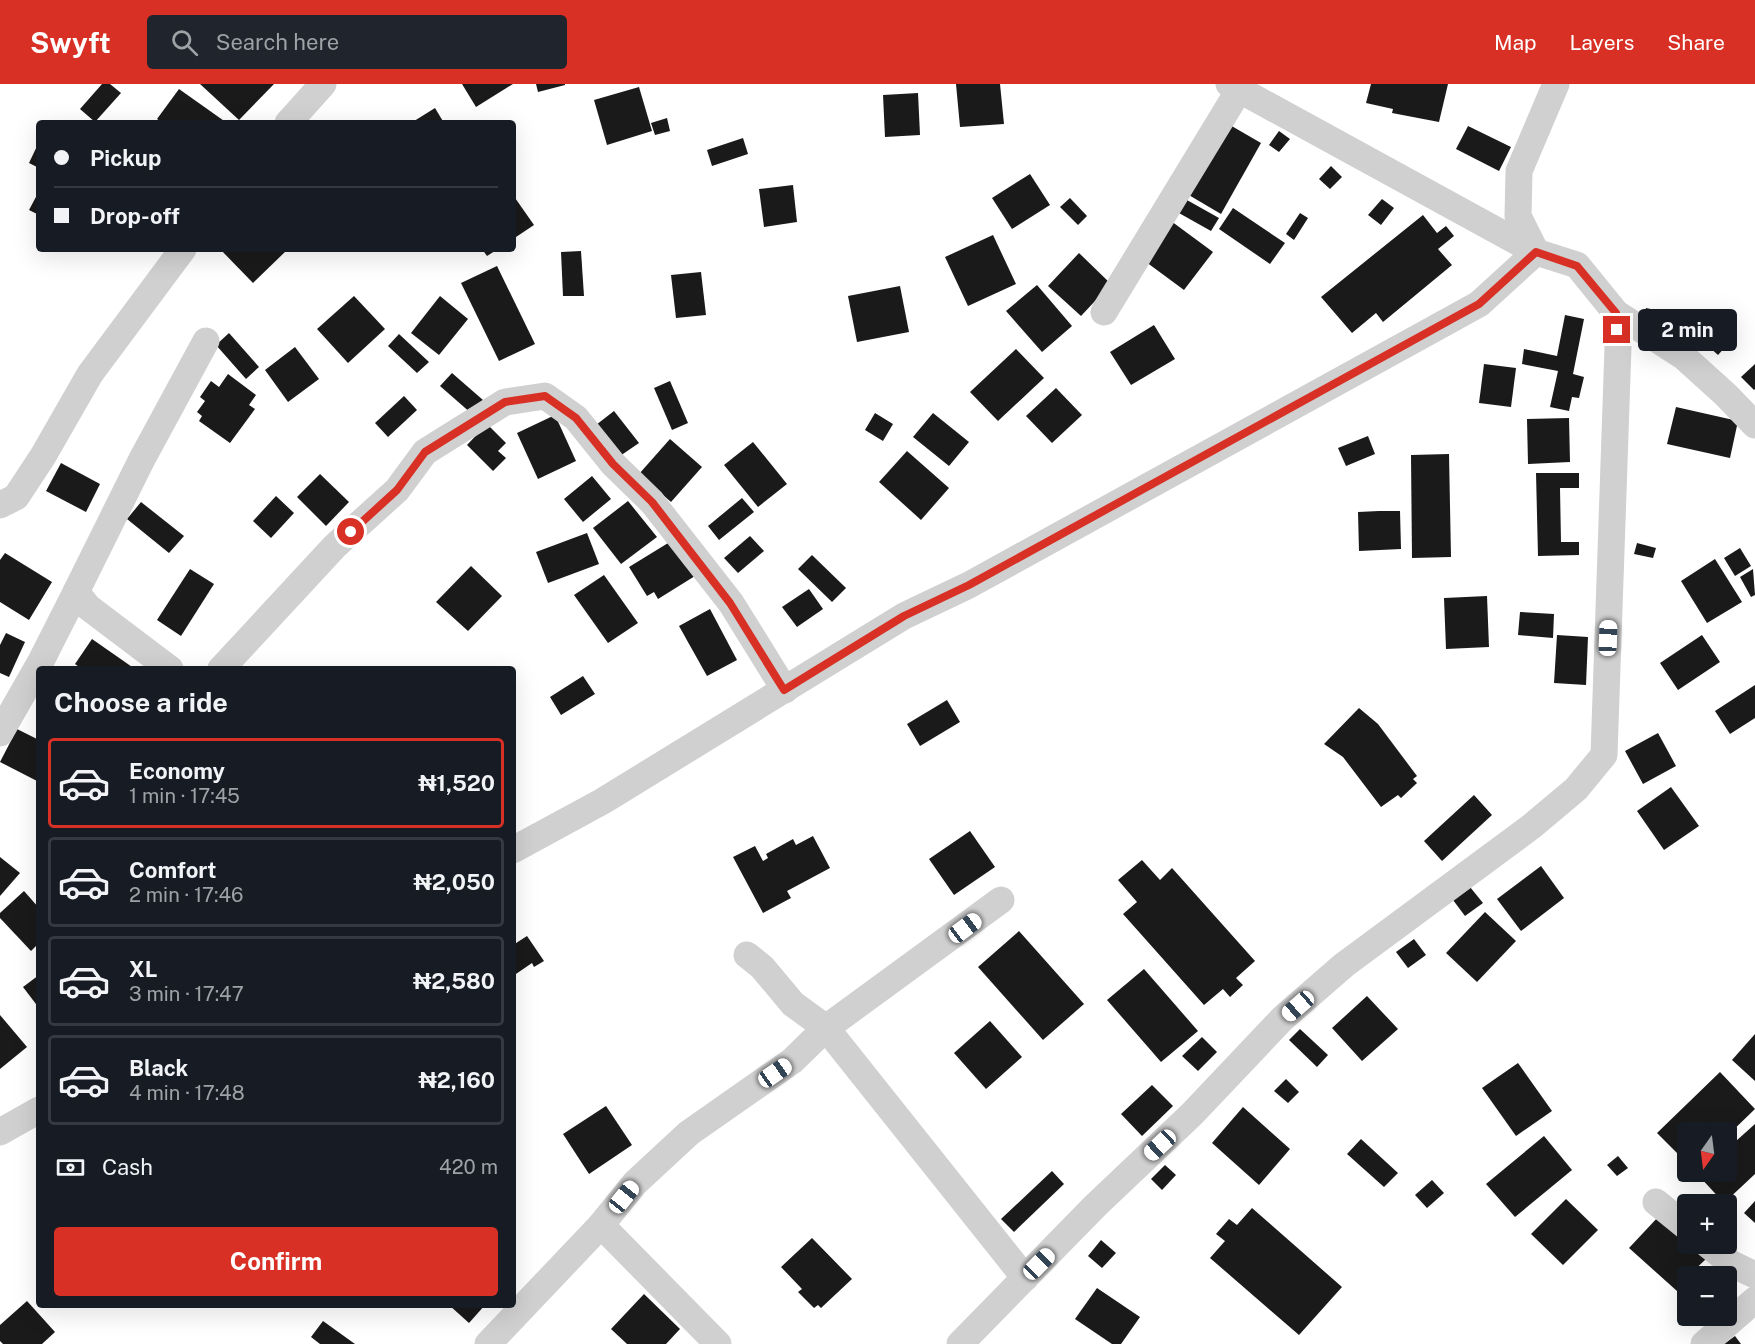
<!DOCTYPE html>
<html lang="en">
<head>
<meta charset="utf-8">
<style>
	:root { --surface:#171b24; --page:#20242c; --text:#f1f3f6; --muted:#9ea1a6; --line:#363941; --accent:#d93025 }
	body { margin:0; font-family:"Public Sans",sans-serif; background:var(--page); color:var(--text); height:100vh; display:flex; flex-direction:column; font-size:22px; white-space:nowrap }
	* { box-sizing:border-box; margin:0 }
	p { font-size:20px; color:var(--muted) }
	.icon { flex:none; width:33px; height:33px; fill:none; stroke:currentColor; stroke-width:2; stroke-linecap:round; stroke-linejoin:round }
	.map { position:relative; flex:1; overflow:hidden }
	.details { position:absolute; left:36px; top:582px; width:480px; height:642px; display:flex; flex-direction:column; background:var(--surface); border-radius:6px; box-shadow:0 6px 24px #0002 }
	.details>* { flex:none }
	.top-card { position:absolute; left:36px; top:36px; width:480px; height:132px; border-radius:6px; box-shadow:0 6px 24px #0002; display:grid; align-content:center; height:132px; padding:0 18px; background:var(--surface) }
	.needle { width:39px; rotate:194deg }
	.tools { position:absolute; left:1677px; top:1038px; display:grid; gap:12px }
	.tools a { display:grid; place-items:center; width:60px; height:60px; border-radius:6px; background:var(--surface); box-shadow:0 6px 24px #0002; font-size:30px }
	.end { position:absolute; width:27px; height:27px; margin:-14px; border:8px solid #d93025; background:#fff; box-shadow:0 0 0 3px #fff }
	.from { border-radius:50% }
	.bubble { position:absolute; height:42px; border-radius:6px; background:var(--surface); box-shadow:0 6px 24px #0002; font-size:20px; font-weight:700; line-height:42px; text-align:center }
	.car { position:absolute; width:18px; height:36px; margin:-18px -9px; border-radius:8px; box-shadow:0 0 4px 2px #0007; background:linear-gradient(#fff 24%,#345 0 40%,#fff 0 76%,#345 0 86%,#fff 0) }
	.top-card b { display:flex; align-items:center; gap:21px; height:57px; font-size:22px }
	.top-card b+b { border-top:2px solid var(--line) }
	.top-card i { width:15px; height:15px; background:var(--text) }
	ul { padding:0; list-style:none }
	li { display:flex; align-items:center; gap:18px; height:90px; margin:0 12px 9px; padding:0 6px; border:3px solid var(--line); border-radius:6px }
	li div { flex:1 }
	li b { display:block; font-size:22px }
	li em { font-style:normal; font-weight:700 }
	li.active { border-color:var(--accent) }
	li>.icon { width:54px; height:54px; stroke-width:1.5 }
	h2 { padding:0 18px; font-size:27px; line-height:72px }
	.pay { display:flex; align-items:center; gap:15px; height:66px; padding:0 18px; font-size:22px }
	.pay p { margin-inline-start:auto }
	.action { display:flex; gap:12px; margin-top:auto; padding:12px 18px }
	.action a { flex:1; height:69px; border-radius:6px; background:var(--accent); color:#fff; font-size:24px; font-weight:700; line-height:69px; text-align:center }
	header { display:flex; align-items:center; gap:36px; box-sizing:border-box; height:84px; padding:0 30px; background:var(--accent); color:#fff }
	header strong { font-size:28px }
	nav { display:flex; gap:33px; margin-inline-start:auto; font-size:21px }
	.search { width:420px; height:54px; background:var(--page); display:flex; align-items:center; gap:15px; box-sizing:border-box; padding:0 21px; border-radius:6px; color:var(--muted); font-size:22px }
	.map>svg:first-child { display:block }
</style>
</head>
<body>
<header>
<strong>Swyft</strong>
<div class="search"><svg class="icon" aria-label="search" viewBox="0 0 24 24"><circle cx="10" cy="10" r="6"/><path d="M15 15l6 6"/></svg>Search here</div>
<nav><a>Map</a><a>Layers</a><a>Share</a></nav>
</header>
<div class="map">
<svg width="1755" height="1260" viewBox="0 0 1755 1260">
	<rect width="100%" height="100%" fill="#fff"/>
	<g fill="#1a1a1a">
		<path d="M 102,0 L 110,0 L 121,9 L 95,38 L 80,25 Z"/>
		<path d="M 200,0 L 274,0 L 239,36 Z"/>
		<path d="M 462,0 L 513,0 L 476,23 Z"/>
		<path d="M 536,0 L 565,0 L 565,1 L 538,8 Z"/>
		<path d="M 956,0 L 1000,0 L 1004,40 L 960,43 Z"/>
		<path d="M 1371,0 L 1448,0 L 1439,38 L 1392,29 L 1393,25 L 1366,19 Z"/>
		<path d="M 639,3 L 652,47 L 607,61 L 594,16 Z"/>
		<path d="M 179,5 L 227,39 L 163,39 L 157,35 Z"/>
		<path d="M 918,9 L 920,51 L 885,53 L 883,11 Z"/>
		<path d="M 435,24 L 444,39 L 411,39 Z"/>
		<path d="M 667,34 L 670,47 L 655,51 L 651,39 Z"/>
		<path d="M 1223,37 L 1261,59 L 1221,130 L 1182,107 Z"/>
		<path d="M 1468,42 L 1511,63 L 1499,87 L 1456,65 Z"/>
		<path d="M 1279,47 L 1290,55 L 1279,68 L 1269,61 Z"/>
		<path d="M 743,54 L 748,70 L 712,82 L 707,66 Z"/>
		<path d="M 39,58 L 39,84 L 29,79 Z"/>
		<path d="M 1331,82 L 1342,93 L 1330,105 L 1319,95 Z"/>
		<path d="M 1030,90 L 1050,121 L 1012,145 L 992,114 Z"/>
		<path d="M 793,101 L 797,138 L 764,143 L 759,105 Z"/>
		<path d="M 37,111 L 39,112 L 39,131 L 29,126 Z"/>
		<path d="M 513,111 L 534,141 L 513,155 Z"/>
		<path d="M 1178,111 L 1219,134 L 1211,147 L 1170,124 Z"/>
		<path d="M 1070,114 L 1087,132 L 1078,141 L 1060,123 Z"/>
		<path d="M 1382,115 L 1394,124 L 1381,141 L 1368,131 Z"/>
		<path d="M 1233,124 L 1285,159 L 1270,180 L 1219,145 Z"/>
		<path d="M 1300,129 L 1308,134 L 1294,156 L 1286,150 Z"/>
		<path d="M 1423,131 L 1437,149 L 1446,142 L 1454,152 L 1438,165 L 1452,181 L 1383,238 L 1376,229 L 1352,249 L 1321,213 Z"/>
		<path d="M 1171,137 L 1213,168 L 1184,206 L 1142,175 Z"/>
		<path d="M 993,151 L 1016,200 L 968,222 L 945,173 Z"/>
		<path d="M 220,165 L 288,165 L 253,199 Z"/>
		<path d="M 482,165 L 498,165 L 487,172 Z"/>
		<path d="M 581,167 L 584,212 L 563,212 L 561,168 Z"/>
		<path d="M 1079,169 L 1111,200 L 1081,232 L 1048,202 Z"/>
		<path d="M 497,182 L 535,260 L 499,277 L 461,199 Z"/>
		<path d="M 701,188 L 706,231 L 676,234 L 671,191 Z"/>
		<path d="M 1037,201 L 1072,242 L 1042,268 L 1006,227 Z"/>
		<path d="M 900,202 L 909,248 L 857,258 L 848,212 Z"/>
		<path d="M 354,212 L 385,245 L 348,279 L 317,245 Z"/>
		<path d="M 440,212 L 468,235 L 439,271 L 411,249 Z"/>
		<path d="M 1646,224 L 1660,227 L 1658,235 L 1644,233 Z"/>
		<path d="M 1565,231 L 1584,235 L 1573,290 L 1584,293 L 1579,314 L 1572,313 L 1569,327 L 1550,323 L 1558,287 L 1522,280 L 1524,265 L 1557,272 Z"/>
		<path d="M 1713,231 L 1735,252 L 1718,271 L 1695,250 Z"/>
		<path d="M 1154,241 L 1175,275 L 1131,301 L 1110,268 Z"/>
		<path d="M 229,249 L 259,283 L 246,295 L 216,261 Z"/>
		<path d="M 399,250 L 429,278 L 417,289 L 388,262 Z"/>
		<path d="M 295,263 L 319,295 L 288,318 L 265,286 Z"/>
		<path d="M 1016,265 L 1044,294 L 998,337 L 970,308 Z"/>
		<path d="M 1484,280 L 1516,284 L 1511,323 L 1479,319 Z"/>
		<path d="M 1755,280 L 1755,305 L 1754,306 L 1741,293 Z"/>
		<path d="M 452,289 L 483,316 L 472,330 L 440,302 Z"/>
		<path d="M 228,290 L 256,311 L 249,321 L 255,325 L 230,359 L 199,337 L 202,332 L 197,328 L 205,317 L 200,313 L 211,297 L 219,303 Z"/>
		<path d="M 670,297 L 688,339 L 672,346 L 654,304 Z"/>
		<path d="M 1056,304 L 1082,331 L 1052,359 L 1026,332 Z"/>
		<path d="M 404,312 L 417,326 L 388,353 L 375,339 Z"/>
		<path d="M 1676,323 L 1738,337 L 1730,374 L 1667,360 Z"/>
		<path d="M 614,327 L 639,359 L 620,372 L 596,341 Z"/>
		<path d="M 875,329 L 893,340 L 883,357 L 865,346 Z"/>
		<path d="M 933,329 L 969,358 L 949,382 L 913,353 Z"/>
		<path d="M 555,331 L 576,377 L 538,395 L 517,349 Z"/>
		<path d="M 1569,334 L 1570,378 L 1528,380 L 1527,335 Z"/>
		<path d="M 487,340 L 506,359 L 498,367 L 506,374 L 493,387 L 467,361 Z"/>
		<path d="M 1368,352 L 1375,370 L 1346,382 L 1338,364 Z"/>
		<path d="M 670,355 L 702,383 L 671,418 L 639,390 Z"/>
		<path d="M 753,358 L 787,400 L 758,423 L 724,381 Z"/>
		<path d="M 907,367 L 949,404 L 921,436 L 879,398 Z"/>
		<path d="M 1449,370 L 1451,473 L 1412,474 L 1411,371 Z"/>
		<path d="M 61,379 L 100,400 L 86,428 L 46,407 Z"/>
		<path d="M 1536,389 L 1579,389 L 1579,404 L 1560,404 L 1561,458 L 1579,458 L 1579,471 L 1538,472 Z"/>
		<path d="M 320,390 L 349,418 L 326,442 L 297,413 Z"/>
		<path d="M 592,392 L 611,415 L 583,438 L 564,415 Z"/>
		<path d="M 276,412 L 294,429 L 271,454 L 253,437 Z"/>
		<path d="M 742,414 L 754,428 L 719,456 L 708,442 Z"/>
		<path d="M 628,417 L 657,453 L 621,480 L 593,444 Z"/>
		<path d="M 141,418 L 184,452 L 169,469 L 127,435 Z"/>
		<path d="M 1379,427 L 1400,427 L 1401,465 L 1359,467 L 1358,428 Z"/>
		<path d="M 587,449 L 599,480 L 548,499 L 536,468 Z"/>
		<path d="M 750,452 L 764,467 L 738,489 L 724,474 Z"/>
		<path d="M 673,456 L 695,492 L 658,515 L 654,508 L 647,512 L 629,483 Z"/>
		<path d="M 1637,459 L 1656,464 L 1653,474 L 1634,470 Z"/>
		<path d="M 1740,464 L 1751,482 L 1735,492 L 1724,474 Z"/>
		<path d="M 5,469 L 52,498 L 29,536 L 0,518 L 0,476 Z"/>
		<path d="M 812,471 L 846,504 L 832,518 L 798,485 Z"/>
		<path d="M 1715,475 L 1742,518 L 1707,539 L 1681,497 Z"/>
		<path d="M 471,482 L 502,512 L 468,547 L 436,518 Z"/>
		<path d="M 190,485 L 214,500 L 181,552 L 157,536 Z"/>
		<path d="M 1753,485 L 1755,511 L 1751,513 L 1740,493 Z"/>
		<path d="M 604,491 L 638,539 L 608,559 L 574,511 Z"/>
		<path d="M 809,505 L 823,525 L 797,543 L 782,523 Z"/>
		<path d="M 1487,512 L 1489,563 L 1446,565 L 1444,514 Z"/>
		<path d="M 710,525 L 737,576 L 707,592 L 679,542 Z"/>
		<path d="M 1520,528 L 1554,530 L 1553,554 L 1518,551 Z"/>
		<path d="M 6,549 L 25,558 L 9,593 L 0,589 L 0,561 Z"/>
		<path d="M 1557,551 L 1588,553 L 1586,601 L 1554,599 Z"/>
		<path d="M 1702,551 L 1720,578 L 1678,606 L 1660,579 Z"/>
		<path d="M 92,555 L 135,585 L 82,585 L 75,580 Z"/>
		<path d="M 583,592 L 595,610 L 561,631 L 550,613 Z"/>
		<path d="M 1755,601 L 1755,634 L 1730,650 L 1715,627 Z"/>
		<path d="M 947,616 L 960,638 L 920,662 L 907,640 Z"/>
		<path d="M 1359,624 L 1378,640 L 1417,692 L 1413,695 L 1417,699 L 1401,714 L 1398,711 L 1381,723 L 1343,673 L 1324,660 Z"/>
		<path d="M 17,645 L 39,656 L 39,698 L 0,678 Z"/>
		<path d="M 1658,649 L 1676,682 L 1643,700 L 1625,667 Z"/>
		<path d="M 1671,703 L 1699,742 L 1664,766 L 1637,727 Z"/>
		<path d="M 1474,711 L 1492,731 L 1442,777 L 1424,757 Z"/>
		<path d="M 970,747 L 995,783 L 954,811 L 929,775 Z"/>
		<path d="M 813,752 L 830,784 L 787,807 L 791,814 L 763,829 L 733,773 L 755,762 L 763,777 L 768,774 L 766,770 L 793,755 L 796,761 Z"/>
		<path d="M 0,773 L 20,789 L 0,812 Z"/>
		<path d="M 1142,776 L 1160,796 L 1172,784 L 1255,877 L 1236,894 L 1243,901 L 1230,913 L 1223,905 L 1204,921 L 1123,830 L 1137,818 L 1118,796 Z"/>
		<path d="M 1541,782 L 1564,814 L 1521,847 L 1497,815 Z"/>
		<path d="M 1470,803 L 1483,819 L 1465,832 L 1453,816 Z"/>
		<path d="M 24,807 L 39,824 L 39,859 L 31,867 L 0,834 L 0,829 Z"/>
		<path d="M 1485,828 L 1516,857 L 1477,898 L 1446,869 Z"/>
		<path d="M 1019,847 L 1084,920 L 1043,956 L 978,883 Z"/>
		<path d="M 527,852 L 544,877 L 534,883 L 532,879 L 513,892 L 513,861 Z"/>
		<path d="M 1414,855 L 1426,871 L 1408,884 L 1396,868 Z"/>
		<path d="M 1144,885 L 1198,947 L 1161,978 L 1107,916 Z"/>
		<path d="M 39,891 L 39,924 L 23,903 Z"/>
		<path d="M 1367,912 L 1398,945 L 1362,977 L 1332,944 Z"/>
		<path d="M 0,931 L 27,963 L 0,985 Z"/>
		<path d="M 990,937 L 1022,973 L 986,1005 L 954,969 Z"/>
		<path d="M 1300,945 L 1328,971 L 1317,983 L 1289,956 Z"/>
		<path d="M 1755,950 L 1755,997 L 1732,976 Z"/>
		<path d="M 1202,953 L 1217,968 L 1198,987 L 1182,972 Z"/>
		<path d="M 1518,979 L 1552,1027 L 1516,1052 L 1482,1004 Z"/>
		<path d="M 1720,988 L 1755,1025 L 1726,1053 L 1726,1048 L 1688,1048 L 1688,1080 L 1657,1049 Z"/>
		<path d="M 1286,995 L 1299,1008 L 1288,1019 L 1274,1007 Z"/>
		<path d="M 1152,1001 L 1173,1022 L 1142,1052 L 1121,1030 Z"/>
		<path d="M 606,1022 L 632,1061 L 589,1090 L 563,1050 Z"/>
		<path d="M 1243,1023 L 1290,1065 L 1259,1101 L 1212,1059 Z"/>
		<path d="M 1755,1040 L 1755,1090 L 1724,1119 L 1699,1092 L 1704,1088 L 1726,1088 L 1726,1066 Z"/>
		<path d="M 1544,1052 L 1572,1086 L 1515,1133 L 1486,1100 Z"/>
		<path d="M 1361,1055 L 1398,1089 L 1384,1103 L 1347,1070 Z"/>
		<path d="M 1618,1072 L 1628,1084 L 1617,1092 L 1607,1081 Z"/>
		<path d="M 1165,1081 L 1176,1091 L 1162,1106 L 1151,1095 Z"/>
		<path d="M 1052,1087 L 1064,1100 L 1014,1148 L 1001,1135 Z"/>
		<path d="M 1432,1096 L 1444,1109 L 1427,1124 L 1415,1111 Z"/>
		<path d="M 1566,1115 L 1598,1146 L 1563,1181 L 1531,1150 Z"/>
		<path d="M 1755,1117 L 1755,1139 L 1744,1129 Z"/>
		<path d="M 1252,1124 L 1342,1203 L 1299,1251 L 1210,1174 L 1225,1157 L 1216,1150 L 1229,1135 L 1237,1141 Z"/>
		<path d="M 1659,1132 L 1706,1175 L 1688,1192 L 1677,1207 L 1629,1164 Z"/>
		<path d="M 812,1154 L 852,1195 L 821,1224 L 818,1221 L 814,1224 L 798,1208 L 802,1205 L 781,1183 Z"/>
		<path d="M 1101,1156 L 1116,1169 L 1102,1184 L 1088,1172 Z"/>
		<path d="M 1097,1204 L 1140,1233 L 1121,1260 L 1112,1260 L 1075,1235 Z"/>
		<path d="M 644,1210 L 680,1245 L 666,1260 L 627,1260 L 611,1245 Z"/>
		<path d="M 27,1217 L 55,1248 L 42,1260 L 3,1260 L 0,1257 L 0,1241 Z"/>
		<path d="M 449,1221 L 485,1221 L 469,1239 Z"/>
		<path d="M 323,1237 L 355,1260 L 320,1260 L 311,1253 Z"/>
		<path d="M 1735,1252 L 1741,1260 L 1724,1260 Z"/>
	</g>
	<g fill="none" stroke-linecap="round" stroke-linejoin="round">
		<g stroke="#d0d0d0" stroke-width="27">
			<path d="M 288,39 L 323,0"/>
			<path d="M 1104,228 L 1239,6"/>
			<path d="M 1616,229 L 1684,273 L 1726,311 L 1755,341"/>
			<path d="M 0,421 L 16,413 L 43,372 L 90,290 L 183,165"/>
			<path d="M 170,585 L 88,523 L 76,508 L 142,375 L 206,257"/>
			<path d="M 221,585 L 335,462 L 397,406 L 425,368 L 505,318 L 545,312 L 576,334 L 613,380 L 652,418 L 731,519 L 785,606"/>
			<path d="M 0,649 L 40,579 L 76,508"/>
			<path d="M 513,766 L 603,717 L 904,532 L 969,501 L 1479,220 L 1536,168 L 1518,132 L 1519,87 L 1556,0"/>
			<path d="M 747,871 L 762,883 L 793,920 L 826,944 L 1025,1194"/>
			<path d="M 0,1048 L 39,1026"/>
			<path d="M 1656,1118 L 1688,1144"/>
			<path d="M 1707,1160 L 1732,1180 L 1755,1191"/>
			<path d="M 488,1260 L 601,1141"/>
			<path d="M 718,1260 L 601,1141 L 635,1099 L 689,1049 L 792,977 L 826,944 L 1001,816"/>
			<path d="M 960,1260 L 1095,1122 L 1192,1030 L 1282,935 L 1344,881 L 1532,742 L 1576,705 L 1604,671 L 1618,263 L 1616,229 L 1577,181 L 1536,168 L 1229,0"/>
			<path d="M 1704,1260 L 1755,1216"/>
		</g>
	</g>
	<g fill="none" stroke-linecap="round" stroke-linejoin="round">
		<path stroke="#d93025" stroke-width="8" d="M 351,448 L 397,406 L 425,368 L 505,318 L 545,312 L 576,334 L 613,380 L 652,418 L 730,519 L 784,606 L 904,532 L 969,501 L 1479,220 L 1536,168 L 1577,182 L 1616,229 L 1617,246"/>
	</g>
</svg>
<div class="tools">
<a><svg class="needle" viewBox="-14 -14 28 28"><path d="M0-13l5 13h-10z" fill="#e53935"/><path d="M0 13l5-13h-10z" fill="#9ea1a6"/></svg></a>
<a>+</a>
<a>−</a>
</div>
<i class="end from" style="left:351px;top:448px"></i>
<i class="end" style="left:1617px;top:246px"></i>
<div class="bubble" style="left:1638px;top:225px;width:99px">2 min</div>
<i class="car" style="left:1608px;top:554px;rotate:2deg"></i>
<i class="car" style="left:965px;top:844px;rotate:53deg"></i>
<i class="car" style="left:1298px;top:922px;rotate:229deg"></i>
<i class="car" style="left:775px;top:989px;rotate:55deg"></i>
<i class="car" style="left:1160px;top:1061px;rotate:227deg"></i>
<i class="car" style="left:624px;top:1113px;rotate:39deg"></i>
<i class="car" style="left:1039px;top:1180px;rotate:45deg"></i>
<div class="top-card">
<b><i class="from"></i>Pickup</b>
<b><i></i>Drop-off</b>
</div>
<section class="details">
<h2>Choose a ride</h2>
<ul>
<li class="active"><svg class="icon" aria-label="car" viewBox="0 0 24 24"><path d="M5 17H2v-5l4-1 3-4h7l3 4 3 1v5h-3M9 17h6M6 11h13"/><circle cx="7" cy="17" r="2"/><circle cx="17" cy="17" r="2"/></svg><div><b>Economy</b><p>1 min · 17:45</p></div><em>₦1,520</em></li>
<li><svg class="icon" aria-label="car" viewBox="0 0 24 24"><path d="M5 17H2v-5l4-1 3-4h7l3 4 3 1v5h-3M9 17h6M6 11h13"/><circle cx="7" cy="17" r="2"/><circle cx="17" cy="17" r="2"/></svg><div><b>Comfort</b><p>2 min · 17:46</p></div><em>₦2,050</em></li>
<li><svg class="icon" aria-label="car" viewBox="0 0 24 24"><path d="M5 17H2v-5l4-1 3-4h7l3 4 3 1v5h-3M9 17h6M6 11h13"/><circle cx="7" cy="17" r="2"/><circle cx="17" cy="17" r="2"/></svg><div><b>XL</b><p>3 min · 17:47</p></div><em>₦2,580</em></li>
<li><svg class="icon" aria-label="car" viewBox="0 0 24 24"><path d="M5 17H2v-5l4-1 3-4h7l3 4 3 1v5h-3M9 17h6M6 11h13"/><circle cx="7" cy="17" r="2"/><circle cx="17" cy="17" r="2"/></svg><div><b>Black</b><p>4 min · 17:48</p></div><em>₦2,160</em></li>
</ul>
<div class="pay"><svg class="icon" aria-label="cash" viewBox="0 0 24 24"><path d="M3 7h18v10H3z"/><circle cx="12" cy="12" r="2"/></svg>Cash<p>420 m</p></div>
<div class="action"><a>Confirm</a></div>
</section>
</div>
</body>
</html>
